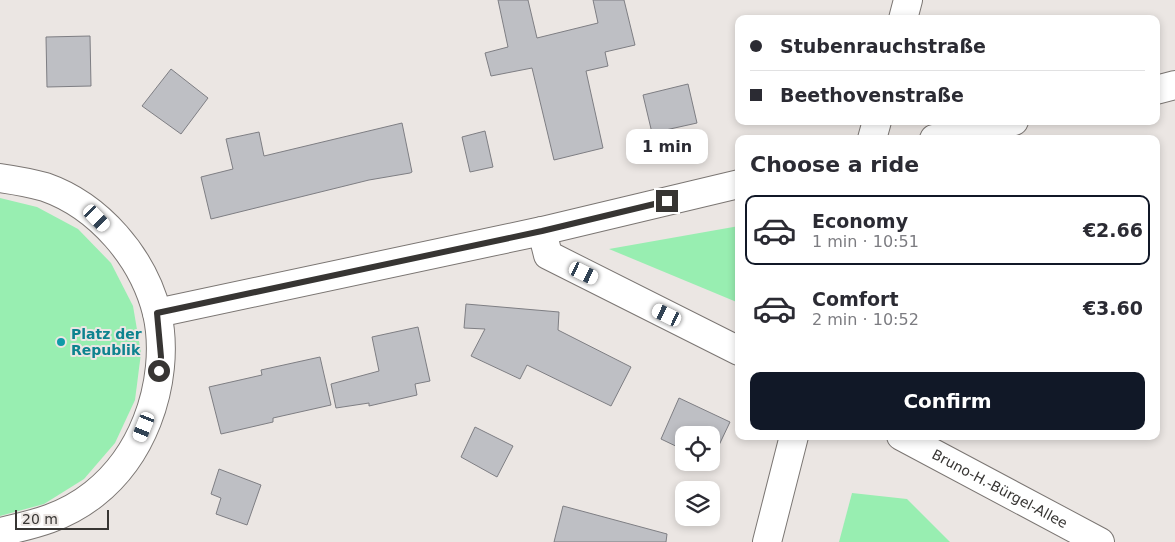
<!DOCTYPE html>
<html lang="en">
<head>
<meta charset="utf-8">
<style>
	:root { --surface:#fff; --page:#f7f7f7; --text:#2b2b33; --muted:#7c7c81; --line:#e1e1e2; --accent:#111827 }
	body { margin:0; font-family:"DejaVu Sans",sans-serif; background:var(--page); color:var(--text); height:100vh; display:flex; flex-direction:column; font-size:19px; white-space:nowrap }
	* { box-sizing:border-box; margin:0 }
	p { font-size:16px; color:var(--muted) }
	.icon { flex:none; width:28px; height:28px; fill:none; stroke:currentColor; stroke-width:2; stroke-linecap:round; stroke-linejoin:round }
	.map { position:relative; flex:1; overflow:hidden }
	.sheet { position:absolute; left:735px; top:135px; width:425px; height:305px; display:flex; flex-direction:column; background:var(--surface); border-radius:10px; box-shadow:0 2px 8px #0003 }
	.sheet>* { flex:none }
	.guide { position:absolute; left:735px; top:15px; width:425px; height:110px; border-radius:10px; box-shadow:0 2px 8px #0003; display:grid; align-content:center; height:110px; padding:0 15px; background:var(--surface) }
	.tools { position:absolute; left:675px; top:426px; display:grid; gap:10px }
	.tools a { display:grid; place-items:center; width:45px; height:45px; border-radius:10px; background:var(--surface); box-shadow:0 2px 8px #0003; font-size:25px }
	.scale { position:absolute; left:15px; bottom:12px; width:94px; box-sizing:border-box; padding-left:5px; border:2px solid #373533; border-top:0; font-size:14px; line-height:18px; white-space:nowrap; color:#373533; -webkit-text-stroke:4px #ebe6e3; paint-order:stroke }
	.end { position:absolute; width:22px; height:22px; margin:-11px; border:6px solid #373533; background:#fff; box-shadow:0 0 0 2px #fff }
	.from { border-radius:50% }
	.bubble { position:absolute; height:35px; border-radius:10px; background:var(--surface); box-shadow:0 2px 8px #0003; font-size:16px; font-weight:700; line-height:35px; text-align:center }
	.car { position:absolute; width:15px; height:30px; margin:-15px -8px; border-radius:6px; box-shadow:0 0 4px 1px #0007; background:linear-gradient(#fff 24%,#345 0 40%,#fff 0 76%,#345 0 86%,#fff 0) }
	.guide b { display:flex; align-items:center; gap:18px; height:48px; font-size:19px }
	.guide b+b { border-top:1px solid var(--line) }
	.guide i { width:12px; height:12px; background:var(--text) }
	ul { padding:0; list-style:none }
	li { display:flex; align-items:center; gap:15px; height:70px; margin:0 10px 8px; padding:0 5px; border:2px solid transparent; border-radius:10px }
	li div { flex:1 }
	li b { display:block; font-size:19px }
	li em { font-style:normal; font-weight:700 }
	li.active { border-color:var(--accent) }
	li>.icon { width:45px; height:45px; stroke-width:1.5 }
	h2 { padding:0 15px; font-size:22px; line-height:60px }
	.primary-button { display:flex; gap:10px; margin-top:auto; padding:10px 15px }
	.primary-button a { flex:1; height:58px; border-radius:10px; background:var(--accent); color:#fff; font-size:20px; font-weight:700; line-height:58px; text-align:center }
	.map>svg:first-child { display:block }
</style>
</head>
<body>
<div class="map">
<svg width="1175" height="542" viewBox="0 0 1175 542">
	<rect width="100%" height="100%" fill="#ebe6e3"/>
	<g fill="#98eeb1">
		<path d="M 0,198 L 37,207 L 78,229 L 111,263 L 133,306 L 141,353 L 135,400 L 115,443 L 84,479 L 44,504 L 0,516 Z"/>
		<path d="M 739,226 L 739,303 L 609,249 Z"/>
		<path d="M 852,493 L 907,499 L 950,542 L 839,542 Z"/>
	</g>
	<g fill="#bebfc4" stroke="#7e7e83">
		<path d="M 498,0 L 528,0 L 537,38 L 598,23 L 593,0 L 624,0 L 635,45 L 605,52 L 608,66 L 586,71 L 603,148 L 554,160 L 532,68 L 491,76 L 485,53 L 508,47 Z"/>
		<path d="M 90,36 L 91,86 L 47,87 L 46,37 Z"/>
		<path d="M 171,69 L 208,98 L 181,134 L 142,106 Z"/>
		<path d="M 688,84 L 697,123 L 652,133 L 643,95 Z"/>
		<path d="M 402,123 L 412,172 L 410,173 L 369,180 L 211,219 L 201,177 L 233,169 L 226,139 L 259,132 L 264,156 Z"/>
		<path d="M 485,131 L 493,167 L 470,172 L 462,137 Z"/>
		<path d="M 466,304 L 559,312 L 558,330 L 631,367 L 611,406 L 527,365 L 520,379 L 471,356 L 485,329 L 464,328 Z"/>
		<path d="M 418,327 L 430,381 L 415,384 L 417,395 L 369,406 L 369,403 L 336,408 L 331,384 L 379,371 L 372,337 Z"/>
		<path d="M 320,357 L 331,405 L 273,418 L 273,422 L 221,434 L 209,387 L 262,375 L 261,370 Z"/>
		<path d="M 679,398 L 730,422 L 711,462 L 711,435 L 684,435 L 684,450 L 661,439 Z"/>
		<path d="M 475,427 L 513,446 L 497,477 L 461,457 Z"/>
		<path d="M 219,469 L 261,485 L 247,525 L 216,514 L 221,498 L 211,494 Z"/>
		<path d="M 563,506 L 667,534 L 666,542 L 554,542 Z"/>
	</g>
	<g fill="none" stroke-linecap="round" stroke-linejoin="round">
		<defs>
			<g id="street">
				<path d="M 903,19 L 908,0"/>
				<path d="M 1156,90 L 1175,85"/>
				<path d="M 872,139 L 877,121"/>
				<path d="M 934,139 L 1014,121"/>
				<path d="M 0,178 C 14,180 31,183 45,187 C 99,206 143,257 157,313 C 165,348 160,388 147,421 C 136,449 118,475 94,494 C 65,517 36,524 0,532"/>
				<path d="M 542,231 L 548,255 L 739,351"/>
				<path d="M 157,313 L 542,231 L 739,184"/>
				<path id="s1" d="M 901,436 L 1100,542"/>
				<path d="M 767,542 L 794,436"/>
			</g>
		</defs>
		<use href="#street" stroke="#7b7673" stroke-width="30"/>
		<use href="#street" stroke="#fff" stroke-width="28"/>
	</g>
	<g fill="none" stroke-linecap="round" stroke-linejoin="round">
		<path stroke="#373533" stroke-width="6" d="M 159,371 L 161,357 L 157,313 L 542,231 L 667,201"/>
	</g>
	<circle fill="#0f9aa8" stroke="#ebe6e3" stroke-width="2" cx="61" cy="342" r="5"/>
	<g text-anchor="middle" stroke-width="4" stroke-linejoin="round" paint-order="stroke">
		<g font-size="14" font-weight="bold" fill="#0d838f" stroke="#ebe6e3" text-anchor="start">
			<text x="71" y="339">Platz der<tspan x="71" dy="16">Republik</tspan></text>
		</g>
		<g font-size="14" fill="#373533" stroke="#ebe6e3">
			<text dy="5" stroke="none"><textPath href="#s1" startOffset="112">Bruno-H.-Bürgel-Allee</textPath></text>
		</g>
	</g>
</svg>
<div class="tools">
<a><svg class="icon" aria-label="locate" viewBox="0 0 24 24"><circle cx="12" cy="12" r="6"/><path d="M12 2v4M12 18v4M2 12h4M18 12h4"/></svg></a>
<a><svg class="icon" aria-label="layers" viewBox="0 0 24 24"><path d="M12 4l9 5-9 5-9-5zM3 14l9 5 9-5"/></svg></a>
</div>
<div class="scale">20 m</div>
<i class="end from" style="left:159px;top:371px"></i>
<i class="end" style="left:667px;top:201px"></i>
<div class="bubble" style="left:626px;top:129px;width:82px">1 min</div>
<i class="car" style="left:97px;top:218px;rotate:136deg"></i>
<i class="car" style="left:584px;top:273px;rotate:116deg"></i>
<i class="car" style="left:667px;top:315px;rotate:296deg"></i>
<i class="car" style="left:144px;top:427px;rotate:202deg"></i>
<div class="guide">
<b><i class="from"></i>Stubenrauchstraße</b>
<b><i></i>Beethovenstraße</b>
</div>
<section class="sheet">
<h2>Choose a ride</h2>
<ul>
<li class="active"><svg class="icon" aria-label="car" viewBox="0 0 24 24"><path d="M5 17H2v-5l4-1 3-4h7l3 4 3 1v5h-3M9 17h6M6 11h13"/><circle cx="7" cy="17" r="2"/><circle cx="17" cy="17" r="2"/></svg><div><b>Economy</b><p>1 min · 10:51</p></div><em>€2.66</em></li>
<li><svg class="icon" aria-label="car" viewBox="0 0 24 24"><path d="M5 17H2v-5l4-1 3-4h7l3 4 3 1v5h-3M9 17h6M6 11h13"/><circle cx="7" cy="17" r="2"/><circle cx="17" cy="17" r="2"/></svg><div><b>Comfort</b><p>2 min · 10:52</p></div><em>€3.60</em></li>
</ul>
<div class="primary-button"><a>Confirm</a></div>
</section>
</div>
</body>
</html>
